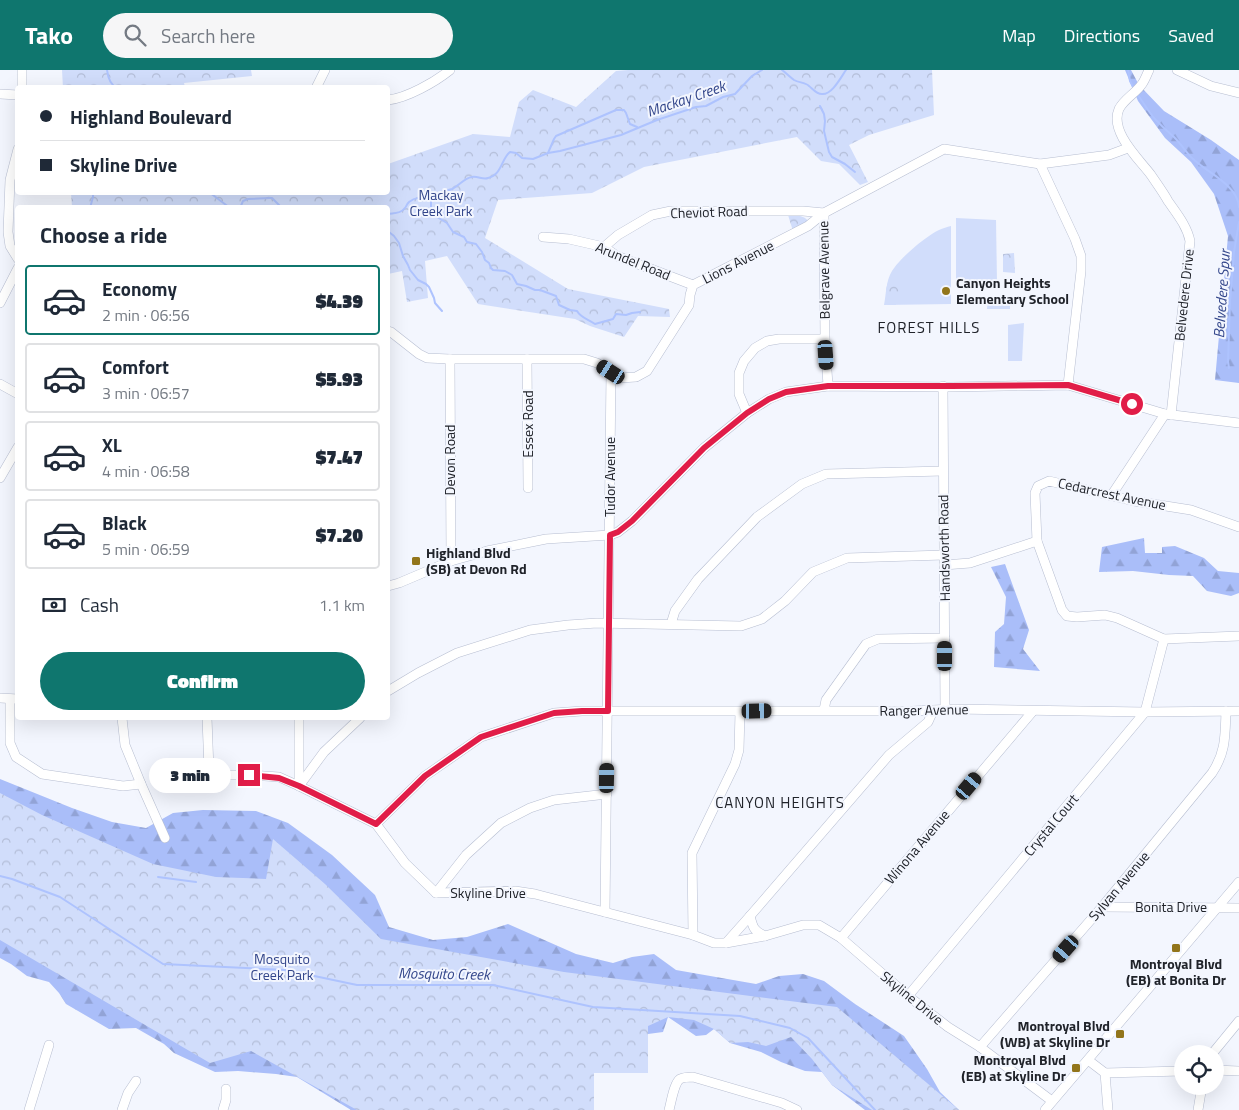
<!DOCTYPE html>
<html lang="en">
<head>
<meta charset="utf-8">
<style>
	:root { --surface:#fff; --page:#f6f6f7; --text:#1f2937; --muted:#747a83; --line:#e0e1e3; --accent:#0f766e }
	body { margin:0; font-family:"Titillium Web",sans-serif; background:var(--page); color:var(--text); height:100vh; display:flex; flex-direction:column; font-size:19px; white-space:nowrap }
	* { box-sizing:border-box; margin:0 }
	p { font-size:16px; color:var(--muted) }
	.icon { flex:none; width:28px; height:28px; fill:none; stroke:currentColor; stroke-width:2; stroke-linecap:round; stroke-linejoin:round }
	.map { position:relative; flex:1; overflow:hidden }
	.details { position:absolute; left:15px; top:135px; width:375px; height:515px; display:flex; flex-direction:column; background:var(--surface); border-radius:5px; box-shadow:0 5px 20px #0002 }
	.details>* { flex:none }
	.hud { position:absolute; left:15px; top:15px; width:375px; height:110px; border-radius:5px; box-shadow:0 5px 20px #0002; display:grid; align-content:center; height:110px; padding:0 25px; background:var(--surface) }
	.fabs { position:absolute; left:1174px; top:975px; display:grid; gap:10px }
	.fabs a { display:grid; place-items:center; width:50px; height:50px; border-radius:50%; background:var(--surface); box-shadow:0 5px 20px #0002; font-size:25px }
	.end { position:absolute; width:22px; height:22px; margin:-11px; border:6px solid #e11d48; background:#fff; box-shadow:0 0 0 2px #fff }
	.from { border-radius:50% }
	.bubble { position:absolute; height:35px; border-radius:18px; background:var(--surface); box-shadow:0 5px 20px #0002; font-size:16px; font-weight:800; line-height:35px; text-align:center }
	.car { position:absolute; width:15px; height:30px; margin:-15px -8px; border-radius:6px; box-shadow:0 0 4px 1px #0007; background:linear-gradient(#222 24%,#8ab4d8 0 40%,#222 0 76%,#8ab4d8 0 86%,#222 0) }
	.hud b { display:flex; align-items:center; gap:18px; height:48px; font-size:19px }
	.hud b+b { border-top:1px solid var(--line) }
	.hud i { width:12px; height:12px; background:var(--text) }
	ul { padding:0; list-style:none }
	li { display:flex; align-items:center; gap:15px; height:70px; margin:0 10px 8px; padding:0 15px; border:2px solid var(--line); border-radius:5px }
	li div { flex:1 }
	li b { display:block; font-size:19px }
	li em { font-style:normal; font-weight:800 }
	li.active { border-color:var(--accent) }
	li>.icon { width:45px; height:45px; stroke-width:1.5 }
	h2 { padding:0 25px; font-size:22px; line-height:60px }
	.pay { display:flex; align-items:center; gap:12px; height:55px; padding:0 25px; font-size:19px }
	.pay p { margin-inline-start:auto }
	.action { display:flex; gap:10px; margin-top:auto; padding:10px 25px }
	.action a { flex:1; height:58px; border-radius:30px; background:var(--accent); color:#fff; font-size:20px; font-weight:800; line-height:58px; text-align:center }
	header { display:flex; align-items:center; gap:30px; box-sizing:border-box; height:70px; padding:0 25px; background:var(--accent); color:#fff }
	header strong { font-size:24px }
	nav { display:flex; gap:28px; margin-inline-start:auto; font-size:18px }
	.search { width:350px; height:45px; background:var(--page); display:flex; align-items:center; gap:12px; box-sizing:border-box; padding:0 18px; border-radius:28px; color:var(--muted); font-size:19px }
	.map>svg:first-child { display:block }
</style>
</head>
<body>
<header>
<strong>Tako</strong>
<div class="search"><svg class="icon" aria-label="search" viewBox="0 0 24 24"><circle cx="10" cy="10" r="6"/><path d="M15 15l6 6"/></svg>Search here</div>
<nav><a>Map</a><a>Directions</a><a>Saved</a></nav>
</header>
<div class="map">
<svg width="1239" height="1040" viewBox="0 0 1239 1040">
	<defs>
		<pattern id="forest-firs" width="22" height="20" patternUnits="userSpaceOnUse" patternTransform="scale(1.25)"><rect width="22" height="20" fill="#aabef9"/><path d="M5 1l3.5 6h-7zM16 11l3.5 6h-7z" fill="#92a3d6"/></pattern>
		<pattern id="park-crowns" width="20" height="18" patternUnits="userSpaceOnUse" patternTransform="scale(1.25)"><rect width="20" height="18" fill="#d1ddfb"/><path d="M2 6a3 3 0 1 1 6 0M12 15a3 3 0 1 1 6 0" fill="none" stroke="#b3bdd7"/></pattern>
	</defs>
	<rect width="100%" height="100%" fill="#f3f6fe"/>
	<g fill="#d1ddfb">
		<path d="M 956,148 L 996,150 L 997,212 L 956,211 Z"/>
		<path d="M 951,156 L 951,234 L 884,235 C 886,225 886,210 892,201 C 900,188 926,166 939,160 C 943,158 947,157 951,156 Z"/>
		<path d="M 1010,226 L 1010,239 L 987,239 L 988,227 Z"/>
		<path d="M 1024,253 L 1022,291 L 1008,291 L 1008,255 Z"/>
	</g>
	<g fill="url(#forest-firs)">
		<path d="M 1125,0 L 1131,0 L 1139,15 L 1164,41 L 1211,70 L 1239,90 L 1239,313 L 1215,310 L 1228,166 L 1214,124 L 1191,92 L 1165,68 L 1138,31 Z"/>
		<path d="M 1144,468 L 1145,483 L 1162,483 L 1162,477 L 1175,476 L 1204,488 L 1218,501 L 1239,503 L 1239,523 L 1231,526 L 1207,521 L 1193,506 L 1169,505 L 1133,501 L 1099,502 L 1102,477 Z"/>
		<path d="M 1005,494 L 1029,560 L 1023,579 L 1040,601 L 994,597 L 995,562 L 1004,554 L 1006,527 L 991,497 Z"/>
		<path d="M 0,709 L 72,738 L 112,752 L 146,758 L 173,743 L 203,740 L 256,741 L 288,753 L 332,785 L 375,825 L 389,857 L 433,870 L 467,867 L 508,854 L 576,884 L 613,893 L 632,887 L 654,884 L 676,900 L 756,914 L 779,906 L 803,904 L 824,911 L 855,934 L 904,966 L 927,999 L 940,1022 L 959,1040 L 865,1040 L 832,1015 L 822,1002 L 805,1001 L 781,992 L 761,982 L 730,973 L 714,959 L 706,965 L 696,966 L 668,947 L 663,962 L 648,964 L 648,1003 L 594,1003 L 594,1040 L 351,1040 L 297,1007 L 276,1004 L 238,1001 L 215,1002 L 174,983 L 164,974 L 136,958 L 109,959 L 66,934 L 59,923 L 49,912 L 27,906 L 11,894 L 0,888 Z"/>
	</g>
	<g fill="url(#park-crowns)">
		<path d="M 62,0 L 251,0 L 252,6 L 184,13 L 185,17 L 63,18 Z"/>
		<path d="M 628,0 L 932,0 L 934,45 L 869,65 L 849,75 L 868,112 L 860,115 L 839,94 L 821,91 L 797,67 L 644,97 L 592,123 L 498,130 L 485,168 L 568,219 L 669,239 L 670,247 L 638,246 L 624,267 L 590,256 L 575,249 L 478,234 L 447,186 L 425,191 L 428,228 L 407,232 L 402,201 L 388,204 L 388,138 L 72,137 L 71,123 L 388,122 L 388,94 L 473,64 L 510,67 L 519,32 L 533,20 L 576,37 L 616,1 Z"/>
		<path d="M 788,145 C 795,145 804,145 808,151 L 793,161 Z"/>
		<path d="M 1014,183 L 1015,203 L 1003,202 L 1003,184 Z"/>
		<path d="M 889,209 L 898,211 C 901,218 902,225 896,231 L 896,235 L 887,235 L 886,219 Z"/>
		<path d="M 0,723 L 42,745 L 153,794 L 216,807 L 266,809 L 273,769 L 325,814 L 381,869 L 564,902 L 837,937 L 959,1040 L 872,1040 L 832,1015 L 812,989 L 791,967 L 766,976 L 748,972 L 730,973 L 714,959 L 694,950 L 668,947 L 648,956 L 648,1003 L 594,1003 L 594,1040 L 357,1040 L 251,981 L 210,993 L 0,870 Z"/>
	</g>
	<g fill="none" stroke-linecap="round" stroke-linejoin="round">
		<g stroke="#aec3fe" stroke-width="2">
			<path d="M 107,0 C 108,8 110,15 117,18"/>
			<path d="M 782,0 C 786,3 790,7 794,10 C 799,13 805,12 809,16 C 813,19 816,24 822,24 C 832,25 841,7 846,0"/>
			<path d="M 1128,0 L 1130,11 L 1133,17"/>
			<path d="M 1137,24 C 1141,29 1144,34 1148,40 C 1155,51 1165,59 1174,67 C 1181,74 1186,82 1192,88 C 1206,102 1238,115 1239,137"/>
			<path d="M 820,36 L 824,44 L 825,51 L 824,61 L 829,82 L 832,87 L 845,94 L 855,102"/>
			<path d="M 548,83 L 554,69 L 556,66 L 616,40 L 624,40 L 626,43 L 630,54 L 637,57"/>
			<path d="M 209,122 L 230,138"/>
			<path d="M 430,127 L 431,131 L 431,137 L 437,147 L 447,153 L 453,162 L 464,167 L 467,172 L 476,174 L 482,182 L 485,190 L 489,193 L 491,198 L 493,200 L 505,201 L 512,205 L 517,214 L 526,216 L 535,220 L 540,220 L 556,226 L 559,235 L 570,240 L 577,241 C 581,248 588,249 595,254 L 613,249 L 616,244 L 626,245 L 632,243 L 640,242"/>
			<path d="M 90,138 L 93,127 L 93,122"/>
			<path d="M 240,138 L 243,131 L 248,129 L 270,128 L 272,128 L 282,138"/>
			<path d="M 388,144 C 393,143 400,144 404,139 C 408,135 405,136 409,132 C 415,127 423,127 430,127 C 437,122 444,122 452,119 C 459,116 464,108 472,107 C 478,106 483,110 488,108 C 502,105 501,89 510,82 L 516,83 L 522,88 L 533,89 L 548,83 L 560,81 L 621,65 L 657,50 L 696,37 L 706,36 L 723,27 L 735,24 L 752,6 L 762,0"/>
			<path d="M 388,144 L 389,162 L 394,166 L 399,173 L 403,186 L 408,195 L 410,200 L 418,210 L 426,214 L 429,217 L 434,228 L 435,233 L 442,241"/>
			<path d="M 1229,298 L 1228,292 L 1230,232 L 1234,182 L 1239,152"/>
			<path d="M 0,806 L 12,809 L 60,827 L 163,894 L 286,900 L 357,915 L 493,915 L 593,937 L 740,946 L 790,958 L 808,968 L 875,1040"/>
			<path d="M 158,807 L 196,812"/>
		</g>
		<defs>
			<g id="minor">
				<path d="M 1149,0 C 1147,4 1145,10 1142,14 C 1136,23 1124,29 1119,39 C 1109,62 1140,90 1151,105 C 1157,114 1163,122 1168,131 C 1177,144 1187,156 1190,171 L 1171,345"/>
				<path d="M 1177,0 L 1211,16 L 1239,23"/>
				<path d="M 22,18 L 22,0"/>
				<path d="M 316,18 L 325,0"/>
				<path d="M 0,24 L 18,25"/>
				<path d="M 388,30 C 407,28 435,12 450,0"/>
				<path d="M 18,79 L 10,110 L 8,162 L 10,176 L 18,189"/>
				<path d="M 1040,94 L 1075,169 L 1081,186 L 1081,201 L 1068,315"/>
				<path d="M 543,167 L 569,169 L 604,177 L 617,186 L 693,215"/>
				<path d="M 604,177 L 618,165 L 652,145 L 671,141 L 803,141 L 824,143 L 825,269 L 828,316"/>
				<path d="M 0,233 L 18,198"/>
				<path d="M 388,261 L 391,262 L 419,284 L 427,288 L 450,289 L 584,289 L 597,293 L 620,308 L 636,307 L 647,301 L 689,235 L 690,225 L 693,215 L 808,156 L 824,143 L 944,79 L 1040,94 L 1109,85 L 1128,78"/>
				<path d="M 450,289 L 451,491"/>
				<path d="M 527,289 L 528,418"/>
				<path d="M 0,314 L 18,324"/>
				<path d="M 943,316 L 945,639"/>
				<path d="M 747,343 L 739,324 L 739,303 L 744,291 L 755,278 L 767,271 L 779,269 L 825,269"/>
				<path d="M 0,408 L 18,377"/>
				<path d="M 1111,426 L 1165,344"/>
				<path d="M 1239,457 L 1191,440 L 1134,431 L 1049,411 L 1038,416 L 1035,423 L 1037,471 L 1062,540 L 1067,546 L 1077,547 L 1105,545 L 1117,548 L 1164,569 L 1239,566"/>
				<path d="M 944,495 L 970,493 L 1037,471"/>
				<path d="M 388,516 L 399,513 L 451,491 L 487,481 L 546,469 L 610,465 L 618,462 L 632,451 L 704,378 L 747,343 L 769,329 L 786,322 L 828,316 L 950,317 L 1068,315 L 1165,344 L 1239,353"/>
				<path d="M 671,554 L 675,541 L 698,509 L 757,447 L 802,414 L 826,404 L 943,401"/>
				<path d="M 388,621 L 418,603 L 457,583 L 530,560 L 568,555 L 597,553 L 741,556 L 762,549 L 785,531 L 813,502 L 847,488 L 944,485"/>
				<path d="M 0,628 L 18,629"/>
				<path d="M 10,629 L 10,673 L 16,687 L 42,704 L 123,716 L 141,714"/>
				<path d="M 824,640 L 826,630 L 866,574 L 878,569 L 945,568"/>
				<path d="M 122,648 L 125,675 L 141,714 L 165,768"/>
				<path d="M 207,648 L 209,700 L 216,705 L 249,705 L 279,707 L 299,716 L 376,754 L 405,793 L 436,823 L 515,821 L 535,824 L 693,865 L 714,873 L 726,873 L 765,866 L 803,855 L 819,855 L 841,868 L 908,926 L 948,957 L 980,977 L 1052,1031"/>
				<path d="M 299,648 L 299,715"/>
				<path d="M 299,716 L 324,682 L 360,648"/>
				<path d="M 376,754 L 425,706 L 481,667 L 554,643 L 582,641 L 913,641 L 953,639 L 1145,642 L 1239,641"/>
				<path d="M 436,823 L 466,785 L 501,753 L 530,738 L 554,730 L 607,724"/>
				<path d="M 1102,837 L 1239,838"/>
				<path d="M 605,842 L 611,302"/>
				<path d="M 750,846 C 753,858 754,861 765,866"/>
				<path d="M 693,865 L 692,783 L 735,694 L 739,680 L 740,642"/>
				<path d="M 841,868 L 1033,641"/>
				<path d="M 726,873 L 750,846 L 889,685 L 928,652 L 933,641"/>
				<path d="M 908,926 L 1145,642 L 1164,569"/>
				<path d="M 980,977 L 1102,837 L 1212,703 C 1226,682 1225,666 1226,641"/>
				<path d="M 1212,984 L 1239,951"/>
				<path d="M 1088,990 L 1105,1003 L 1182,1001"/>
				<path d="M 1215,1000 L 1239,1001"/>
				<path d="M 1105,1003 L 1108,1040"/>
				<path d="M 29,1040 L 49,975"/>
				<path d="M 122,1040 L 128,1023 L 136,1011"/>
				<path d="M 223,1040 L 226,1030 L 226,1019"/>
				<path d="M 669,1040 C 671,1033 674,1013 680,1009 C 684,1007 689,1007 693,1007 L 782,1033 L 797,1040"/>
				<path d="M 1045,1040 L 1239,812"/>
				<path d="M 1198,1040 L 1202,1016"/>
			</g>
		</defs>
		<use href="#minor" stroke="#b7bed1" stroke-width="10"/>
		<use href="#minor" stroke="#fff" stroke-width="9"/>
	</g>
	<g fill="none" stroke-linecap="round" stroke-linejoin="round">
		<path stroke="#e11d48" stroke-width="6" d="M 249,705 L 279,708 L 299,716 L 376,754 L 425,706 L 481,667 L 554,643 L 582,641 L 608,641 L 610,465 L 618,462 L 632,451 L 704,378 L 747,343 L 769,329 L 786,322 L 828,316 L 950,316 L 1068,315 L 1132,334"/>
	</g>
	<g fill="#92751b" stroke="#f3f6fe" stroke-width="2">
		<circle cx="946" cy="221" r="5"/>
		<rect x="411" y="486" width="10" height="10" rx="2.5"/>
		<rect x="1171" y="873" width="10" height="10" rx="2.5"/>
		<rect x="1115" y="959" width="10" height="10" rx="2.5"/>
		<rect x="1071" y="993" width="10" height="10" rx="2.5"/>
	</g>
	<g text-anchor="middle" stroke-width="4" stroke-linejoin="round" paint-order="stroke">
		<g font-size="14" fill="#33468b" stroke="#f3f6fe">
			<text x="441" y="130">Mackay<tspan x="441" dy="16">Creek Park</tspan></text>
			<text x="282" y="894">Mosquito<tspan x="282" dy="16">Creek Park</tspan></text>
		</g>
		<g font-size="14" fill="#20232a" stroke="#f3f6fe">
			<text transform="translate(709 142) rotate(-2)" y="5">Cheviot Road</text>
			<text transform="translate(633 191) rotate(22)" y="5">Arundel Road</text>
			<text transform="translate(738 192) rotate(-27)" y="5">Lions Avenue</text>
			<text transform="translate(824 200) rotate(-91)" y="5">Belgrave Avenue</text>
			<text transform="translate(1184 225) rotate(-84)" y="5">Belvedere Drive</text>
			<text transform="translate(528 354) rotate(-90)" y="5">Essex Road</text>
			<text transform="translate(450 390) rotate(-90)" y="5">Devon Road</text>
			<text transform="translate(610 407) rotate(-90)" y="5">Tudor Avenue</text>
			<text transform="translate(1112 424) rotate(12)" y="5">Cedarcrest Avenue</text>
			<text transform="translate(944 478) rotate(-91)" y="5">Handsworth Road</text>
			<text transform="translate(924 640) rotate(-1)" y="5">Ranger Avenue</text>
			<text transform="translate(1051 755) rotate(-50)" y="5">Crystal Court</text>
			<text transform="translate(917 777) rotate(-50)" y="5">Winona Avenue</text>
			<text transform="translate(1119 816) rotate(-50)" y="5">Sylvan Avenue</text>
			<text x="488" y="828">Skyline Drive</text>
			<text x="1171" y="842">Bonita Drive</text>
			<text transform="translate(912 928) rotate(39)" y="5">Skyline Drive</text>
		</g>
		<g font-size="14" font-weight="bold" fill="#20232a" stroke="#f3f6fe" text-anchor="start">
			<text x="956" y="218">Canyon Heights<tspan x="956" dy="16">Elementary School</tspan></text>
			<text x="426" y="488">Highland Blvd<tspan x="426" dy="16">(SB) at Devon Rd</tspan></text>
			<text x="1176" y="899" text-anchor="middle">Montroyal Blvd<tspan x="1176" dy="16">(EB) at Bonita Dr</tspan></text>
			<text x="1110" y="961" text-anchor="end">Montroyal Blvd<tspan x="1110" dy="16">(WB) at Skyline Dr</tspan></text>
			<text x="1066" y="995" text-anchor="end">Montroyal Blvd<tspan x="1066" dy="16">(EB) at Skyline Dr</tspan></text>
		</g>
		<g font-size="15" font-style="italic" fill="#33468b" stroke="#f3f6fe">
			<text transform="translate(686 29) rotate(-19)" y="5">Mackay Creek</text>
			<text transform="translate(1222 224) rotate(-86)" y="5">Belvedere Spur</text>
			<text transform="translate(444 904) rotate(1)" y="5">Mosquito Creek</text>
		</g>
		<g font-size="15" letter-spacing="1" fill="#20232a" stroke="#f3f6fe">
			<text x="929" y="263">FOREST HILLS</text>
			<text x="780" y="738">CANYON HEIGHTS</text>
		</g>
	</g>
</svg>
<div class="fabs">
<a><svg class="icon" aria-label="locate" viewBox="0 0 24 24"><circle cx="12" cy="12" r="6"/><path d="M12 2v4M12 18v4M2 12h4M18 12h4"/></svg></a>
</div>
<i class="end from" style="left:1132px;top:334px"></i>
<i class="end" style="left:249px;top:705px"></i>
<div class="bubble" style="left:149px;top:688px;width:82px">3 min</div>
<i class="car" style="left:826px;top:285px;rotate:176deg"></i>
<i class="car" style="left:611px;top:302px;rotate:303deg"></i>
<i class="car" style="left:945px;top:586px;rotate:0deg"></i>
<i class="car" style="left:757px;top:641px;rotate:89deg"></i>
<i class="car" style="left:607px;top:708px;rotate:1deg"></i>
<i class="car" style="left:969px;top:716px;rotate:40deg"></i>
<i class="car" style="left:1066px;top:879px;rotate:221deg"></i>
<div class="hud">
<b><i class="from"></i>Highland Boulevard</b>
<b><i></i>Skyline Drive</b>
</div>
<section class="details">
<h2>Choose a ride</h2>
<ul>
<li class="active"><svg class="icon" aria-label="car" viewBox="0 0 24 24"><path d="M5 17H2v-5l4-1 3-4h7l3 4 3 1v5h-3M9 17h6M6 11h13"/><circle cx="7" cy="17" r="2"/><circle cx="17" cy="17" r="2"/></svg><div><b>Economy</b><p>2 min · 06:56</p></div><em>$4.39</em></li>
<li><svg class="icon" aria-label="car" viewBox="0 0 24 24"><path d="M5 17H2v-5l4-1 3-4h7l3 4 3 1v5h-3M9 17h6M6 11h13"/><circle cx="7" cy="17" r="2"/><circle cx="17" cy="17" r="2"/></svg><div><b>Comfort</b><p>3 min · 06:57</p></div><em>$5.93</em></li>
<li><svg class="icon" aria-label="car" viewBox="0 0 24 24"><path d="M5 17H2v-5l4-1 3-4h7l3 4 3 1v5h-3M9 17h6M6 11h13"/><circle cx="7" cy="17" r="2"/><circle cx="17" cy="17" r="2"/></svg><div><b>XL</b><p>4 min · 06:58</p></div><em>$7.47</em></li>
<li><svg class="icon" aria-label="car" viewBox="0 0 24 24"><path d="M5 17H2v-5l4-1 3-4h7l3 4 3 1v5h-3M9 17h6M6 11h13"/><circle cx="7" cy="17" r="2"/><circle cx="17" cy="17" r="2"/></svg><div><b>Black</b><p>5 min · 06:59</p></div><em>$7.20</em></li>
</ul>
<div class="pay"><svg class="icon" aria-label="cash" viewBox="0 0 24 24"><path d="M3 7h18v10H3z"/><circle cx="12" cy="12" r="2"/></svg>Cash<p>1.1 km</p></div>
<div class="action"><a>Confirm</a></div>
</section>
</div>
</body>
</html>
